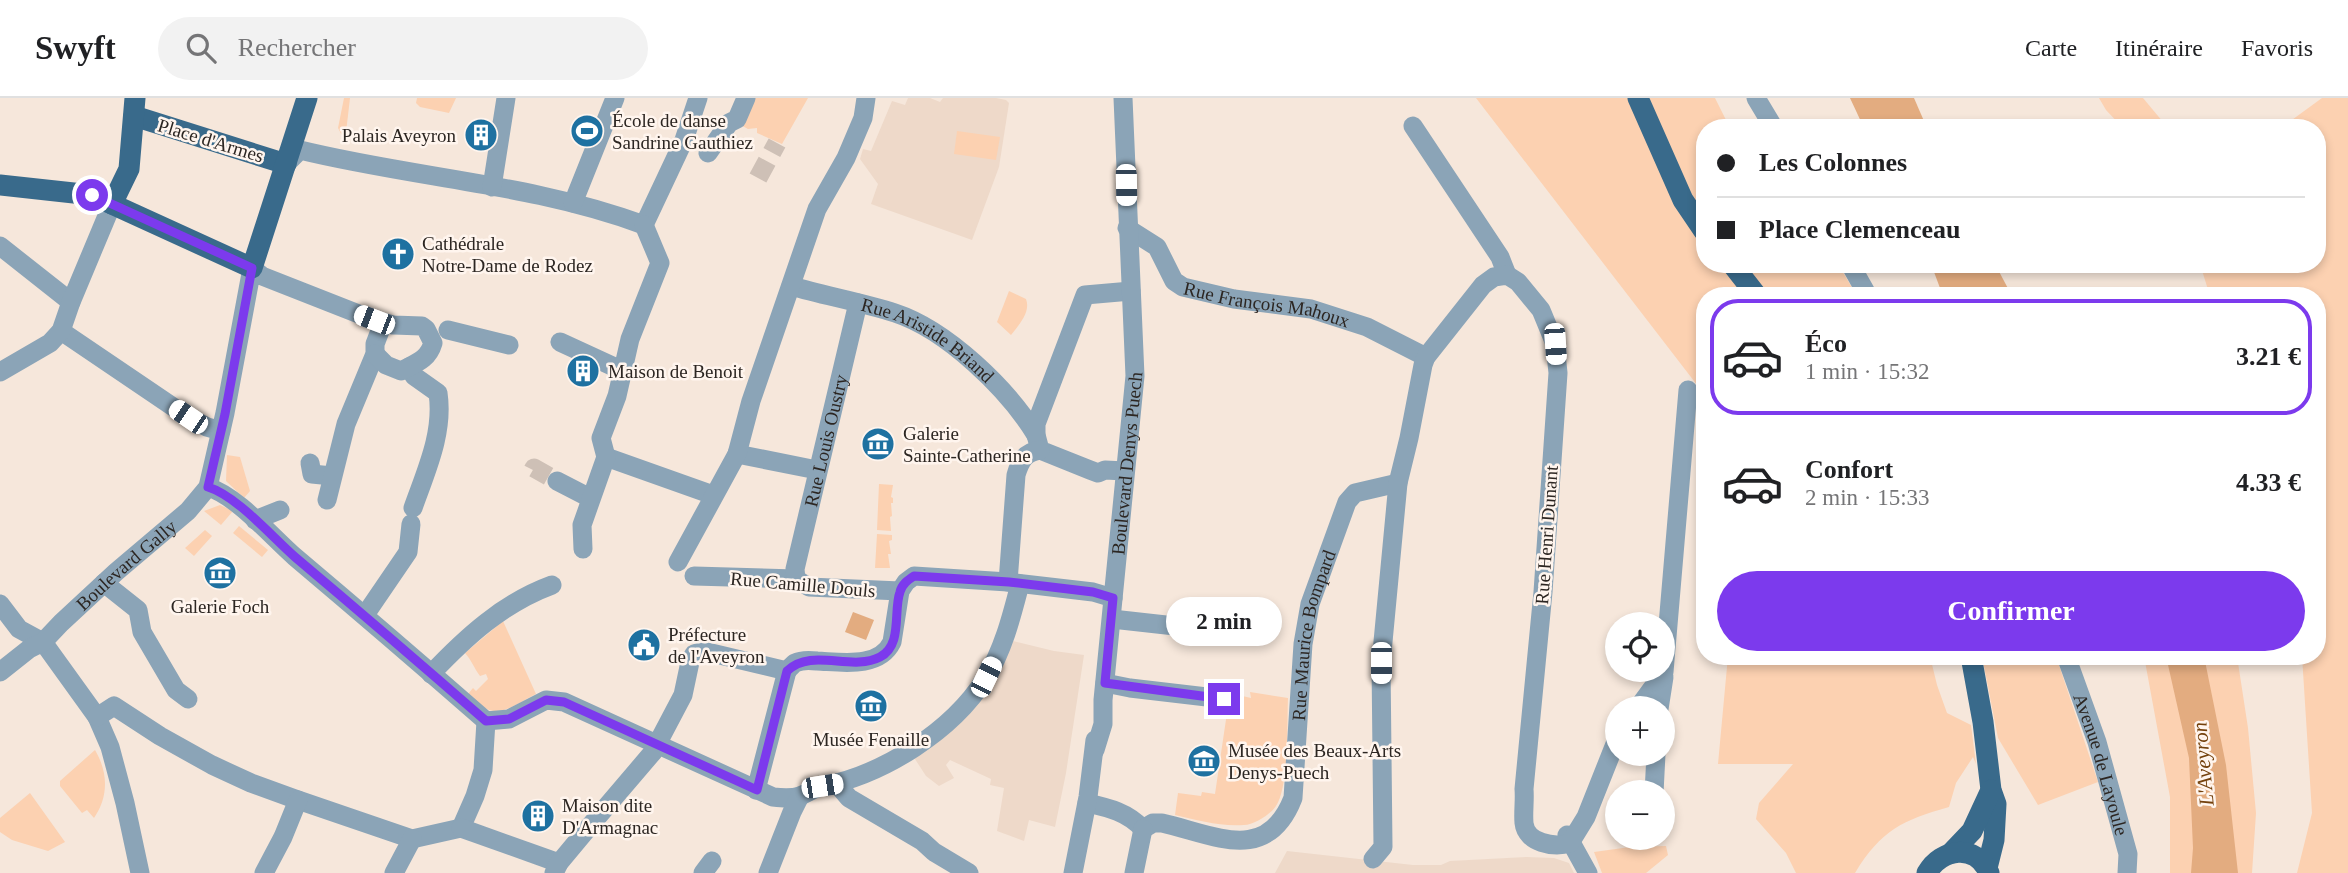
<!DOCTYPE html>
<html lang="fr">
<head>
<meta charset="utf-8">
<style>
	:root { --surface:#fff; --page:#f2f2f2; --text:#202124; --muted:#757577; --line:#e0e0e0; --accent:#7c3aed }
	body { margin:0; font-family:Georgia,serif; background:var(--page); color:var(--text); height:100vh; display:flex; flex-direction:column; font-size:26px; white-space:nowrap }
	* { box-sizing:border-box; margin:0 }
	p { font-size:23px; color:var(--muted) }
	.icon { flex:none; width:38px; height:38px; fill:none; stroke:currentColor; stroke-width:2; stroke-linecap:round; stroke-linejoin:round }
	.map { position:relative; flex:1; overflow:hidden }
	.panel { position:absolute; left:1696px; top:189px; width:630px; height:378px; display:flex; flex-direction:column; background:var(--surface); border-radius:28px; box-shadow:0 4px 10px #0003 }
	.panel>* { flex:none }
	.top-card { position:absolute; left:1696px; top:21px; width:630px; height:154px; border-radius:28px; box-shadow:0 4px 10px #0003; display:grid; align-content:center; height:154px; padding:0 21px; background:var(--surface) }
	.tools { position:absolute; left:1605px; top:514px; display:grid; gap:14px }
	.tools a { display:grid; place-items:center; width:70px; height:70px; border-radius:50%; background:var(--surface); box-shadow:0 4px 10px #0003; font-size:35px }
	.end { position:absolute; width:32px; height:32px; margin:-16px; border:9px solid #7c3aed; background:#fff; box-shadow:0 0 0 4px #fff }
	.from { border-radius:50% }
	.bubble { position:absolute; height:49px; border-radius:24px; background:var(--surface); box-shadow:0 4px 10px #0003; font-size:23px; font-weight:700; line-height:49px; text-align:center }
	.car { position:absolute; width:21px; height:42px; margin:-21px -10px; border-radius:9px; box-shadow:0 0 5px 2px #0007; background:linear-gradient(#fff 24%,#345 0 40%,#fff 0 76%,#345 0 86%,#fff 0) }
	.top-card b { display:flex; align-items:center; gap:24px; height:66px; font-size:26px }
	.top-card b+b { border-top:2px solid var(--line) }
	.top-card i { width:18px; height:18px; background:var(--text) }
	ul { padding:12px 0 0; list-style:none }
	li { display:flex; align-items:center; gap:21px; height:116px; margin:0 14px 10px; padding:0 7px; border:4px solid transparent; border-radius:28px }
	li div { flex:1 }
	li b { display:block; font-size:26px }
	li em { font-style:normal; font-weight:700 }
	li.selected { border-color:var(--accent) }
	li>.icon { width:63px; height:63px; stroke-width:1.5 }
	.primary-button { display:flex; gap:14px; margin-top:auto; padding:14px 21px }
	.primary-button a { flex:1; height:80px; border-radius:42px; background:var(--accent); color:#fff; font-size:28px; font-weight:700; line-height:80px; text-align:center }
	header { display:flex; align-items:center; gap:42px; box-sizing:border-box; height:98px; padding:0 35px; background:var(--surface); border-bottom:2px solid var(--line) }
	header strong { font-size:33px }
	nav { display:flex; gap:38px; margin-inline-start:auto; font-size:24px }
	.search { width:490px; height:63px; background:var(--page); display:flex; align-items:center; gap:18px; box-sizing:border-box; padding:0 24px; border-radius:38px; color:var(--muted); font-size:26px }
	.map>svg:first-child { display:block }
</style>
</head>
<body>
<header>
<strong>Swyft</strong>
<div class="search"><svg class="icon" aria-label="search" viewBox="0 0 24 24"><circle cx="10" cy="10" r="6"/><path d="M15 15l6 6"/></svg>Rechercher</div>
<nav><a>Carte</a><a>Itinéraire</a><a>Favoris</a></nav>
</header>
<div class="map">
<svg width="2348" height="775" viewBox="0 0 2348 775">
	<rect width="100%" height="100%" fill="#f6e7db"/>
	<g fill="#eed9c9">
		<path d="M 908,0 L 930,0 L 940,4 L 943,0 L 996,0 L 1006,2 L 1009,5 L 999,69 L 972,142 L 871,106 L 878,86 L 860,61 L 863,51 L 871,53 L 892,3 L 905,7 Z"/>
		<path d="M 1009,542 L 1054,553 L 1084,557 L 1066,675 L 1055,729 L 1029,722 L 1024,743 L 997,733 L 1004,690 L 990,687 L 991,681 L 950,662 L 946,667 L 954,680 L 939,688 L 926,678 L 913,658 L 931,650 L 957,620 Z"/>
		<path d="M 1287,753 L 1413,767 L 1441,767 L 1450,763 L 1526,759 L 1554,760 L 1569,765 L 1574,775 L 1275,775 Z"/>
	</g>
	<g fill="#fcd1b1">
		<path d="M 344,0 L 350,0 L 345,43 L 338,30 Z"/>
		<path d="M 417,0 L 456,0 L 449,15 L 420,9 L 416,5 Z"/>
		<path d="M 749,0 L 808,0 L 782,46 L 757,35 L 757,30 L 748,31 L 737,25 Z"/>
		<path d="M 1476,0 L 1715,0 L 1730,30 L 1704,30 L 1704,166 L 1838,166 L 1857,198 L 1704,198 L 1704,296 Z"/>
		<path d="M 2099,0 L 2143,0 L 2168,30 L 2123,30 L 2106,12 Z"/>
		<path d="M 2322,0 L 2348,0 L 2348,775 L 2297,775 L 2312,715 L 2302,558 L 2317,558 L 2317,198 L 2210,198 L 2200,166 L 2317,166 L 2317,30 L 2281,30 Z"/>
		<path d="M 957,33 L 1000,39 L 996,62 L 954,56 Z"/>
		<path d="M 1009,193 L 1026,201 C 1031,214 1019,227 1011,237 L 997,224 Z"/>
		<path d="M 227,357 L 240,359 L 250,393 L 244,400 L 226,383 Z"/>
		<path d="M 879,386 L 893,387 L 891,399 L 893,400 L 893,405 L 891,405 L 892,418 L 890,419 L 891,433 L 877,432 Z"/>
		<path d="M 220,407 L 233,413 L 221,427 L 204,413 Z"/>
		<path d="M 239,428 L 268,452 L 262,459 L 233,435 Z"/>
		<path d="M 205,432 L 212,438 L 194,458 L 185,450 Z"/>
		<path d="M 877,436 L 892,437 L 892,442 L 889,443 L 891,456 L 888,456 L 890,470 L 875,470 Z"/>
		<path d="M 503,523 L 536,596 C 523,602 502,619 487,611 C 480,608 474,601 468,596 L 473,590 L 476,593 L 488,581 L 486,576 L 480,578 C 474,570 472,563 465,555 Z"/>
		<path d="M 1728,558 L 1930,558 L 1937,587 L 1947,615 L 1971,627 L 1976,666 L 1973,659 L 1956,685 L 1949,709 C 1903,722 1881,732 1855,775 L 1796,775 L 1786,755 L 1756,721 L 1759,705 L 1793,666 L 1718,666 Z"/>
		<path d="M 1982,558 L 2056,558 L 2098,684 L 2038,707 L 1998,640 Z"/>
		<path d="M 2144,558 L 2237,558 L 2248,630 L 2256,715 L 2252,775 L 2170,775 L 2170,699 Z"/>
		<path d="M 1250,594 L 1288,600 C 1287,625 1289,689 1276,708 C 1271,716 1254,727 1244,727 C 1221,729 1197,722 1175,717 L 1178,695 L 1201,698 L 1202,694 L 1215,696 L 1228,608 L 1236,609 L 1238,597 L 1251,600 Z"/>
		<path d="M 95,652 C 108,674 109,698 94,720 L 87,712 L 82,715 L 60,688 L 60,683 Z"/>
		<path d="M 30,695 L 65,744 L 48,753 L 12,742 L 0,734 L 0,720 Z"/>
		<path d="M 1666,748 L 1668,757 L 1646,775 L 1602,775 L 1594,754 L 1630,749 Z"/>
	</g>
	<g fill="#e3ac80">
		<path d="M 1850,0 L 1914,0 L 1927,30 L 1864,30 Z"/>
		<path d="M 1931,166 L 1995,166 L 2012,198 L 1943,198 Z"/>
		<path d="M 853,514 L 874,522 L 866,542 L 845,534 Z"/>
		<path d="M 2166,558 L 2204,558 L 2226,667 L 2238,775 L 2191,775 L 2193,750 L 2189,660 Z"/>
	</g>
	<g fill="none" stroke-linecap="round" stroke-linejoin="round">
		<g stroke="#cec0b6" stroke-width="19" stroke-dasharray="19 10" stroke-linecap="butt">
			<path d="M 758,80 L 777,45"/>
			<path d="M 533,372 L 534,370 L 557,383"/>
		</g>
		<g stroke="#8ba4b7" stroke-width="19">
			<path d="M 1756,0 L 1774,30"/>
			<path d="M 1413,28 L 1500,159 L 1507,177"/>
			<path d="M 708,55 L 729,25 L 737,21 L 746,0"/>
			<path d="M 286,66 L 300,52 C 414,80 534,86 644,127"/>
			<path d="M 492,89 L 506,0"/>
			<path d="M 573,105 L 615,0"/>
			<path d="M 644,127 L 684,42 L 698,0"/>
			<path id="s1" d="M 1127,130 L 1157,149 L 1174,183 L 1183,189 L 1234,201 L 1311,211 L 1367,229 L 1426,259"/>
			<path d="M 0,148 L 71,204"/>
			<path d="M 1850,166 L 1868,198"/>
			<path id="s2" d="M 791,188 C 826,198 861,204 895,215 C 947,232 1008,291 1036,337"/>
			<path d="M 448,232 L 509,247"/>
			<path d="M 61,233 L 188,319 L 207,329 L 221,333"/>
			<path d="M 560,244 L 623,273"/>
			<path d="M 409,269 L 414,278 L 438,295 C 444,335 426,373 413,410"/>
			<path d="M 0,274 L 50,245 L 61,233 L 71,204 L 112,106"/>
			<path d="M 737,356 L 817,372"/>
			<path d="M 606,359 L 713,397"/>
			<path d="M 310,365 L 312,376 L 332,378"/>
			<path d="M 1125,373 L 1105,372 L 1098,375 L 1090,372 L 1040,352 L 1036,337 L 1036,326 L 1085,197 L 1131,193"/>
			<path d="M 557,383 L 590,400"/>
			<path d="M 208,389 C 237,398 271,438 295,459 C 359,513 423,568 486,623"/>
			<path d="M 327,402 L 346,326 L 375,256 L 375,246 L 383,225"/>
			<path d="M 255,422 L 280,412"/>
			<path d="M 583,451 L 582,427 L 606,359 L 601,340 L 617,298 L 630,241 L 660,165 L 644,127"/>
			<path d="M 678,464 L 737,356 L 751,303 L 817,111 L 846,60 L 863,20 L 866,0"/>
			<path d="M 694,478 L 796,481 L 809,489 L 900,493"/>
			<path id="s3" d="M 796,481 L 795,471 L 858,205"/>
			<path d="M 1008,484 L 1016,377 C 1020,363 1025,354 1040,352"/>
			<path d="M 104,485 L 138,512 L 142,534 L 176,592 L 188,601"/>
			<path d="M 0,506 L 19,531 L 43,544 L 97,619 L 110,649 L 125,705 L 140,775"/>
			<path d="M 365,517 L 408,454 L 411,426"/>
			<path d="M 1112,521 L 1175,528"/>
			<path id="s4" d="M 2066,558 L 2097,644 L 2128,756 L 2127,775"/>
			<path d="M 787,573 C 789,571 792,567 795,565 C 801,562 809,562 817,563 C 841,564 879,571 892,544 L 900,493 L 906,484 L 914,478 L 1008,484 L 1093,494 L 1113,500"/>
			<path id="s5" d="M 0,574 L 29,551 L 43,544 L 61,525 L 116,474 L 188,413 L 208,389 L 225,315 L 252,170 L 262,178 L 374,222 L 393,227 L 422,228 L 426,231 L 433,245 C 428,262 416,265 401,273 L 386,267 L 375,256"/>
			<path d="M 431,576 C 466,539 503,505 552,487"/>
			<path d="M 1105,585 L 1130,590 L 1224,601"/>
			<path d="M 1637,611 L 1664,574 L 1688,292"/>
			<path d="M 1659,611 L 1664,579"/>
			<path d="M 97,619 L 114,608 L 160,638 L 212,667 L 251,685 L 295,701 L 412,741 L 461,730"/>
			<path d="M 486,623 L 509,621 L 546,602 L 564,604 L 773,699 C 782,700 791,701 800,698 C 808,695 814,690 824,688 C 884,676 952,633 985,581 C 1003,553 1012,517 1020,486"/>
			<path id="s6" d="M 1095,652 L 1103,626 L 1103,602 L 1135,278 L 1123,0"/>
			<path d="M 837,686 L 849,700 L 922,743 L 934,754 L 969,775"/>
			<path d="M 756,692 L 787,573"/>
			<path d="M 1654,695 L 1656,656"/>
			<path d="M 1087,705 C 1109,710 1127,714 1143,731"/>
			<path d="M 461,730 L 475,698 L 483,672 L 486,623"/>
			<path d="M 461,730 L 559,765"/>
			<path id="s7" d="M 1143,731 L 1153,725 L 1162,725 C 1215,737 1267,767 1293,700 L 1303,546 L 1310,506 L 1347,404 L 1355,395 L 1398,385"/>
			<path d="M 1567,737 L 1588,775"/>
			<path d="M 1373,761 L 1383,749 L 1381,565 L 1398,385 L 1409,340 L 1423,267 L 1426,259 L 1483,187 L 1494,179 L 1507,177 L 1518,184 L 1541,212 L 1555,246 L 1558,275 L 1543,494 L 1524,691 C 1525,702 1523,714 1524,725 C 1526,745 1554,750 1570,745 L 1586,719 L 1617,641"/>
			<path d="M 264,775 L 283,739 L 298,702"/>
			<path d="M 394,775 L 412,741"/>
			<path d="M 554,775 L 559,765 L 589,729 L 653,654 L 683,597 L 690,564 L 694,556 L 703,553 L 787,573"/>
			<path d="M 703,775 L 712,763"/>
			<path d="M 768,775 L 792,714 L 800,698"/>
			<path d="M 1073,775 L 1088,699 L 1095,642"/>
			<path d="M 1134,775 L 1143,731"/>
		</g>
		<g stroke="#396a8b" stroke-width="21">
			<path d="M 1638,0 L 1683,102 L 1704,133"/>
			<path d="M 134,18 L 286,66"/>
			<path d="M 0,87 L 92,97 L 252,170 L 307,0"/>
			<path d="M 112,106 L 129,71 L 135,0"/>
			<path d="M 1732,166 L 1757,198"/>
			<path d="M 1971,558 L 1983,624 L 1991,692 L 1996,706 L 1994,742 L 1987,770"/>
			<path d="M 1951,755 L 1972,733 L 1991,692"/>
			<path d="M 1927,775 C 1941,750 1976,745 1989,775"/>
		</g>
	</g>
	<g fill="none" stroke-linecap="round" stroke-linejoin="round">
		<path stroke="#7c3aed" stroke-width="9" d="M 92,97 L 252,170 L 225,316 L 208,389 C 237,398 271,438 295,459 C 359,513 423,568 486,623 L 509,621 L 546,602 L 564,604 L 757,692 L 787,573 C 812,549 851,574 880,559 C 903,547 893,513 900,494 C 902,486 908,482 914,478 L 1009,484 L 1093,494 L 1113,500 L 1105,585 L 1224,601"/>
	</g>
	<defs>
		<symbol id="stadium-disc" viewBox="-11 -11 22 22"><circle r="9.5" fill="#1e71a1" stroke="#fff5ee"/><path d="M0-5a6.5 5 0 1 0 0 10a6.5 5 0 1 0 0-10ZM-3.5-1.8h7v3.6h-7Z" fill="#fff"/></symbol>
		<symbol id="building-disc" viewBox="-11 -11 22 22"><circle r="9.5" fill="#1e71a1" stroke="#fff5ee"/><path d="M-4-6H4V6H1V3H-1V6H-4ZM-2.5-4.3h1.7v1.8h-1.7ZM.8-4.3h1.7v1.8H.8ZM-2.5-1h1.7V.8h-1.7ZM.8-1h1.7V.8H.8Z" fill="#fff"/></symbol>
		<symbol id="church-disc" viewBox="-11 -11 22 22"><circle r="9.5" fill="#1e71a1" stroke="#fff5ee"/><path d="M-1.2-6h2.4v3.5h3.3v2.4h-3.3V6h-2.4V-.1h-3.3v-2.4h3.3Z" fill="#fff"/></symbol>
		<symbol id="museum-disc" viewBox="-11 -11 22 22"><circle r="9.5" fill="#1e71a1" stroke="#fff5ee"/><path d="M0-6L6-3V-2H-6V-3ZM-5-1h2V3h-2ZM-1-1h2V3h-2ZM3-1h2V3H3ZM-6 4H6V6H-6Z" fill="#fff"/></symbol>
		<symbol id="civic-disc" viewBox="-11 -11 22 22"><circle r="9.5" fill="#1e71a1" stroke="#fff5ee"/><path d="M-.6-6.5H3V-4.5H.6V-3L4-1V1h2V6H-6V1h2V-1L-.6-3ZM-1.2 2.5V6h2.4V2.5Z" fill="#fff"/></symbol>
	</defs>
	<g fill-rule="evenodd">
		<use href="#stadium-disc" x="568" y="14" width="38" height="38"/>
		<use href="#building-disc" x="462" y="18" width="38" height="38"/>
		<use href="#church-disc" x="379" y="137" width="38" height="38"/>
		<use href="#building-disc" x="564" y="254" width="38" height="38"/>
		<use href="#museum-disc" x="859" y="327" width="38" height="38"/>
		<use href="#museum-disc" x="201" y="456" width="38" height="38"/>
		<use href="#civic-disc" x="625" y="528" width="38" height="38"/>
		<use href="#museum-disc" x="852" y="589" width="38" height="38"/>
		<use href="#museum-disc" x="1185" y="644" width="38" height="38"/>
		<use href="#building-disc" x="519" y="699" width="38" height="38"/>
	</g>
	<g text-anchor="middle" stroke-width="5" stroke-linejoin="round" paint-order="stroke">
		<g font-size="19" fill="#2c2622" stroke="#fff5ee" text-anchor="start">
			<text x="612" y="29">École de danse<tspan x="612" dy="22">Sandrine Gauthiez</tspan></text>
			<text x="456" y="44" text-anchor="end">Palais Aveyron</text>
			<text x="422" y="152">Cathédrale<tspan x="422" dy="22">Notre-Dame de Rodez</tspan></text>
			<text x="608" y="280">Maison de Benoit</text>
			<text x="903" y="342">Galerie<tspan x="903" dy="22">Sainte-Catherine</tspan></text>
			<text x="220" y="515" text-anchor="middle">Galerie Foch</text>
			<text x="668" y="543">Préfecture<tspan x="668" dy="22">de l'Aveyron</tspan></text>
			<text x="871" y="648" text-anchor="middle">Musée Fenaille</text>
			<text x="1228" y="659">Musée des Beaux-Arts<tspan x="1228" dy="22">Denys-Puech</tspan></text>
			<text x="562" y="714">Maison dite<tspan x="562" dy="22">D'Armagnac</tspan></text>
		</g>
		<g font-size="19" fill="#2c2622" stroke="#fff5ee">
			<text transform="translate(211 42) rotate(17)" y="7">Place d'Armes</text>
			<text dy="7" stroke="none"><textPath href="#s1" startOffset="170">Rue François Mahoux</textPath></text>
			<text dy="7" stroke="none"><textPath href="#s2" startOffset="149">Rue Aristide Briand</textPath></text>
			<text dy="7" stroke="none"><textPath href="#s3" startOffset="142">Rue Louis Oustry</textPath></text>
			<text dy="7" stroke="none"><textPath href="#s6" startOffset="289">Boulevard Denys Puech</textPath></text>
			<text transform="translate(1546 437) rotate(-86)" y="7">Rue Henri Dunant</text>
			<text dy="7" stroke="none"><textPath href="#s5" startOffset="166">Boulevard Gally</textPath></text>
			<text transform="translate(803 486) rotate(5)" y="7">Rue Camille Douls</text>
			<text dy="7" stroke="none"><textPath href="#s7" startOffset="338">Rue Maurice Bompard</textPath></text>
			<text dy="7" stroke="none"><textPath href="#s4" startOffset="114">Avenue de Layoule</textPath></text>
		</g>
		<g font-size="21" font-style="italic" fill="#74410c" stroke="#fff5ee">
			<text transform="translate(2203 666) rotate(-95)" y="7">L'Aveyron</text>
		</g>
	</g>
</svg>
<div class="tools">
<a><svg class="icon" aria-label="locate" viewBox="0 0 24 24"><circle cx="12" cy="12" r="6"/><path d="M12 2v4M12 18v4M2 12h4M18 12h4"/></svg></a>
<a>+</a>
<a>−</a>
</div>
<i class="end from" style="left:92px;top:97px"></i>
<i class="end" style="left:1224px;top:601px"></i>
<div class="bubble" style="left:1166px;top:499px;width:116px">2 min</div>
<i class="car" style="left:1126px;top:87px;rotate:179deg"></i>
<i class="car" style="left:374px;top:222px;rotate:291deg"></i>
<i class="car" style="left:1555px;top:246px;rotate:176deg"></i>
<i class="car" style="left:188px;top:319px;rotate:304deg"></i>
<i class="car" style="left:1381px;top:565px;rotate:180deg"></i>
<i class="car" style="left:986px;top:579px;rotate:26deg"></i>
<i class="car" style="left:822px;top:688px;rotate:81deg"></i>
<div class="top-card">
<b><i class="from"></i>Les Colonnes</b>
<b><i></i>Place Clemenceau</b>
</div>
<section class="panel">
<ul>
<li class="selected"><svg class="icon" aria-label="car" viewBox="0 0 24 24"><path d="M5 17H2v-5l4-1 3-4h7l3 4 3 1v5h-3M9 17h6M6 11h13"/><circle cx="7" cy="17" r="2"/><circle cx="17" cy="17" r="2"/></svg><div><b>Éco</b><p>1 min · 15:32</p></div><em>3.21 €</em></li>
<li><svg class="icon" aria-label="car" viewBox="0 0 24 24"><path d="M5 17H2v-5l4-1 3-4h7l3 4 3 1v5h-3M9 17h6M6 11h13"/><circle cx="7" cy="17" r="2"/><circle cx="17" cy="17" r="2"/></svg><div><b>Confort</b><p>2 min · 15:33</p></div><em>4.33 €</em></li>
</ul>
<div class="primary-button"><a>Confirmer</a></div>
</section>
</div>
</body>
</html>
